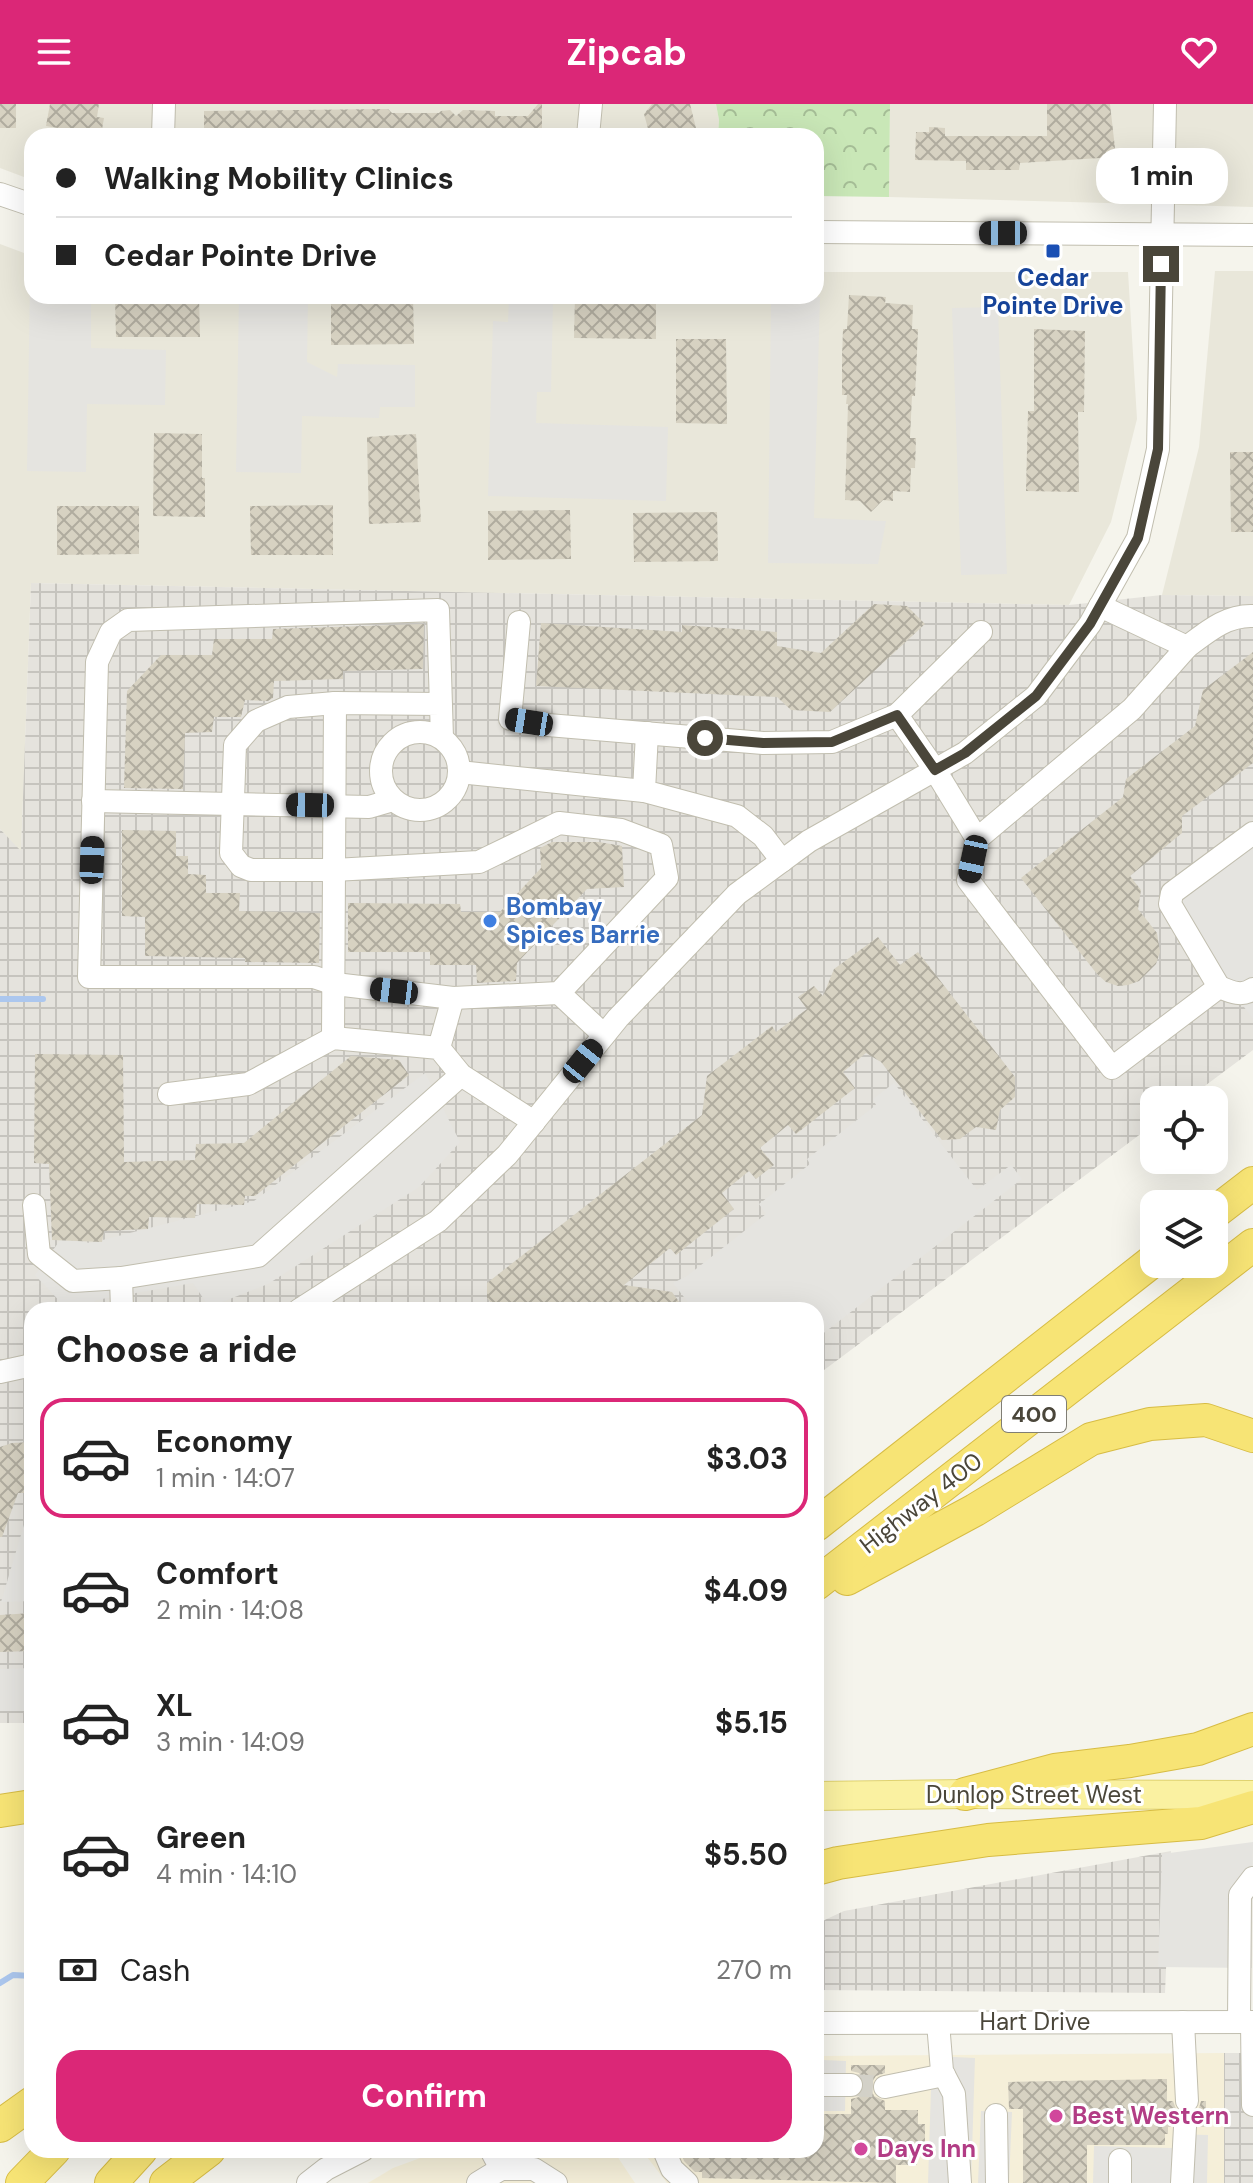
<!DOCTYPE html>
<html lang="en">
<head>
<meta charset="utf-8">
<style>
	:root { --surface:#fff; --page:#f2f2f2; --text:#222; --muted:#767676; --line:#e0e0e0; --accent:#db2777 }
	body { margin:0; font-family:"DM Sans",sans-serif; background:var(--page); color:var(--text); height:100vh; display:flex; flex-direction:column; font-size:30px; white-space:nowrap }
	* { box-sizing:border-box; margin:0 }
	p { font-size:26px; color:var(--muted) }
	.icon { flex:none; width:44px; height:44px; fill:none; stroke:currentColor; stroke-width:2; stroke-linecap:round; stroke-linejoin:round }
	.map { position:relative; flex:1; overflow:hidden }
	.panel { position:absolute; left:24px; top:1198px; width:800px; height:856px; display:flex; flex-direction:column; background:var(--surface); border-radius:24px; box-shadow:0 8px 32px #0002 }
	.panel>* { flex:none }
	.hud { position:absolute; left:24px; top:24px; width:800px; height:176px; border-radius:24px; box-shadow:0 8px 32px #0002; display:grid; align-content:center; height:176px; padding:0 32px; background:var(--surface) }
	.buttons { position:absolute; left:1140px; top:982px; display:grid; gap:16px }
	.buttons a { display:grid; place-items:center; width:88px; height:88px; border-radius:16px; background:var(--surface); box-shadow:0 8px 32px #0002; font-size:40px }
	.end { position:absolute; width:36px; height:36px; margin:-18px; border:10px solid #4a463a; background:#fff; box-shadow:0 0 0 4px #fff }
	.from { border-radius:50% }
	.bubble { position:absolute; height:56px; border-radius:24px; background:var(--surface); box-shadow:0 8px 32px #0002; font-size:26px; font-weight:700; line-height:56px; text-align:center }
	.car { position:absolute; width:24px; height:48px; margin:-24px -12px; border-radius:10px; box-shadow:0 0 6px 2px #0007; background:linear-gradient(#222 24%,#8ab4d8 0 40%,#222 0 76%,#8ab4d8 0 86%,#222 0) }
	.hud b { display:flex; align-items:center; gap:28px; height:76px; font-size:30px }
	.hud b+b { border-top:2px solid var(--line) }
	.hud i { width:20px; height:20px; background:var(--text) }
	ul { padding:0; list-style:none }
	li { display:flex; align-items:center; gap:24px; height:120px; margin:0 16px 12px; padding:0 16px; border:4px solid transparent; border-radius:24px }
	li div { flex:1 }
	li b { display:block; font-size:30px }
	li em { font-style:normal; font-weight:700 }
	li.current { border-color:var(--accent) }
	li>.icon { width:72px; height:72px; stroke-width:1.5 }
	h2 { padding:0 32px; font-size:36px; line-height:96px }
	.pay { display:flex; align-items:center; gap:20px; height:88px; padding:0 32px; font-size:30px }
	.pay p { margin-inline-start:auto }
	.action { display:flex; gap:16px; margin-top:auto; padding:16px 32px }
	.action a { flex:1; height:92px; border-radius:24px; background:var(--accent); color:#fff; font-size:32px; font-weight:700; line-height:92px; text-align:center }
	header { display:flex; justify-content:space-between; align-items:center; height:104px; padding:0 32px; background:var(--accent); color:#fff; font-size:36px; font-weight:700 }
	.map>svg:first-child { display:block }
</style>
</head>
<body>
<header><svg class="icon" aria-label="menu" viewBox="0 0 24 24"><path d="M4 6h16M4 12h16M4 18h16"/></svg>Zipcab<svg class="icon" aria-label="heart" viewBox="0 0 24 24"><path d="M12 20l-8-8c-3-5 5-10 8-4 3-6 11-1 8 4z"/></svg></header>
<div class="map">
<svg width="1253" height="2079" viewBox="0 0 1253 2079">
	<defs>
		<pattern id="industrial-grid" width="8" height="8" patternUnits="userSpaceOnUse" patternTransform="scale(2)"><rect width="8" height="8" fill="#e5e3dd"/><path d="M0 4h8M4 0v8" fill="none" stroke="#c6c4be"/></pattern>
		<pattern id="forest-crowns" width="20" height="18" patternUnits="userSpaceOnUse" patternTransform="scale(2)"><rect width="20" height="18" fill="#c9e7b7"/><path d="M2 6a3 3 0 1 1 6 0M12 15a3 3 0 1 1 6 0" fill="none" stroke="#a5bd96"/></pattern>
		<pattern id="building-cross-hatch" width="8" height="8" patternUnits="userSpaceOnUse" patternTransform="scale(2)"><rect width="8" height="8" fill="#d7d2c2"/><path d="M0 0l8 8M0 8l8-8" fill="none" stroke="#b0ac9f"/></pattern>
	</defs>
	<rect width="100%" height="100%" fill="#f5f4ec"/>
	<g fill="#e9e7da">
		<path d="M 0,0 L 716,0 L 719,16 L 718,32 L 32,32 L 32,76 L 0,64 Z"/>
		<path d="M 890,0 L 1253,0 L 1253,103 L 889,93 Z"/>
		<path d="M 0,140 L 32,152 L 32,192 L 816,192 L 816,168 L 1128,168 L 1137,315 L 1111,418 L 1069,501 L 31,479 L 21,748 L 0,725 Z"/>
		<path d="M 1215,167 L 1253,167 L 1253,492 L 1162,491 L 1199,343 Z"/>
	</g>
	<g fill="#f5efd9">
		<path d="M 1224,1949 L 1224,2079 L 667,2079 L 647,2053 L 647,2046 L 816,2046 L 816,1952 Z"/>
		<path d="M 442,2046 L 613,2046 L 635,2079 L 368,2079 L 393,2064 Z"/>
	</g>
	<g fill="url(#industrial-grid)">
		<path d="M 31,479 L 1069,501 L 1162,491 L 1253,492 L 1253,946 L 1186,996 L 1154,996 L 1154,1020 L 816,1272 L 816,1206 L 32,1206 L 32,1619 L 0,1619 L 0,725 L 21,747 Z"/>
		<path d="M 1171,1747 L 1165,1889 L 816,1886 L 816,1820 L 844,1807 Z"/>
		<rect x="1224" y="1949" width="29" height="130"/>
	</g>
	<path fill="url(#forest-crowns)" d="M 716,0 L 890,0 L 889,93 L 816,92 L 816,32 L 718,32 L 719,16 Z"/>
	<g fill="#e5e4e0">
		<path d="M 30,178 L 32,178 L 32,192 L 91,192 L 91,244 L 166,246 L 165,301 L 87,300 L 86,368 L 27,367 Z"/>
		<path d="M 239,192 L 308,192 L 307,258 L 337,273 L 338,260 L 415,261 L 415,303 L 380,303 L 379,314 L 302,312 L 301,369 L 236,368 Z"/>
		<path d="M 509,193 L 553,195 L 551,288 L 537,288 L 536,319 L 668,323 L 666,397 L 488,392 L 493,217 L 508,218 Z"/>
		<path d="M 820,193 L 814,414 L 886,417 L 878,460 L 768,459 L 771,196 Z"/>
		<path d="M 998,203 L 1007,470 L 961,471 L 952,204 Z"/>
		<path d="M 1253,738 L 1253,914 L 1252,914 L 1171,802 Z"/>
		<path d="M 425,969 L 460,1038 L 419,1083 L 268,1180 L 209,1203 L 193,1179 L 96,1196 L 85,1206 L 68,1206 L 35,1171 L 61,1135 L 91,1139 L 254,1097 Z"/>
		<path d="M 894,979 L 977,1086 L 1011,1061 L 1022,1075 L 816,1235 L 816,1206 L 694,1206 L 673,1179 L 687,1172 L 766,1110 L 759,1100 L 810,1060 L 807,1055 L 876,1001 L 873,995 Z"/>
		<path d="M 26,1414 L 32,1414 L 32,1497 L 1,1498 Z"/>
		<path d="M 32,1564 L 32,1607 L 0,1607 L 0,1565 Z"/>
		<path d="M 1253,1738 L 1252,1864 L 1158,1863 L 1162,1750 Z"/>
		<path d="M 932,1952 L 975,1954 L 971,2079 L 928,2079 Z"/>
		<path d="M 823,1956 L 846,1957 L 845,2007 L 816,2007 L 816,1968 L 823,1967 Z"/>
		<path d="M 981,2007 L 1012,2008 L 1009,2079 L 978,2079 Z"/>
		<path d="M 1173,2030 L 1208,2031 L 1207,2079 L 1093,2079 L 1094,2042 L 1172,2044 Z"/>
	</g>
	<g fill="none" stroke-linecap="round" stroke-linejoin="round">
		<g stroke="#acc7ee" stroke-width="6">
			<path d="M 0,895 L 43,895"/>
			<path d="M 0,1879 L 13,1871 L 32,1872"/>
		</g>
	</g>
	<g fill="url(#building-cross-hatch)">
		<rect x="0" y="0" width="16" height="24"/>
		<path d="M 50,0 L 99,0 L 97,13 L 104,14 L 101,31 L 46,22 Z"/>
		<path d="M 538,0 L 542,0 L 542,32 L 204,32 L 204,7 L 388,5 L 392,9 L 439,9 L 441,7 L 450,6 L 456,12 L 463,6 L 495,7 L 495,12 L 528,12 Z"/>
		<path d="M 652,0 L 690,0 L 698,32 L 650,32 L 644,10 Z"/>
		<path d="M 1047,0 L 1110,0 L 1116,53 L 1020,59 L 1019,66 L 966,66 L 966,57 L 915,56 L 916,28 L 929,28 L 929,23 L 945,24 L 945,32 L 1047,32 Z"/>
		<path d="M 849,191 L 886,193 L 885,199 L 913,201 L 912,225 L 918,225 L 915,292 L 912,292 L 910,334 L 916,334 L 915,364 L 911,364 L 910,388 L 893,387 L 893,397 L 883,396 L 871,408 L 860,397 L 845,396 L 848,300 L 846,300 L 847,291 L 842,291 L 842,253 L 843,225 L 847,225 Z"/>
		<path d="M 115,192 L 199,192 L 200,233 L 116,233 Z"/>
		<path d="M 413,192 L 414,240 L 331,241 L 331,193 Z"/>
		<path d="M 575,192 L 656,192 L 656,235 L 574,234 Z"/>
		<path d="M 1034,225 L 1085,227 L 1084,308 L 1078,308 L 1079,388 L 1026,387 L 1028,307 L 1034,307 Z"/>
		<path d="M 676,235 L 726,235 L 727,320 L 676,319 Z"/>
		<path d="M 154,329 L 202,330 L 202,374 L 205,374 L 205,413 L 153,412 Z"/>
		<path d="M 416,330 L 421,418 L 369,420 L 367,333 Z"/>
		<path d="M 1230,348 L 1253,348 L 1253,428 L 1231,428 Z"/>
		<path d="M 333,401 L 333,451 L 251,451 L 250,402 Z"/>
		<path d="M 57,402 L 139,402 L 139,450 L 57,451 Z"/>
		<path d="M 570,406 L 571,455 L 488,456 L 488,407 Z"/>
		<path d="M 717,408 L 718,457 L 634,458 L 633,409 Z"/>
		<path d="M 874,500 L 907,502 L 925,520 L 830,608 L 791,606 L 777,593 L 536,582 L 541,519 L 682,528 L 682,521 L 777,528 L 777,542 L 821,549 Z"/>
		<path d="M 424,520 L 423,565 L 343,567 L 343,575 L 274,577 L 273,594 L 268,597 L 245,596 L 241,613 L 214,613 L 212,628 L 185,629 L 183,685 L 124,684 L 127,587 L 161,551 L 212,551 L 214,535 L 272,535 L 273,525 Z"/>
		<path d="M 1253,548 L 1253,659 L 1182,712 L 1182,729 L 1130,772 L 1141,786 L 1138,805 L 1157,829 L 1160,848 L 1156,860 L 1139,877 L 1128,881 L 1118,882 L 1106,878 L 1097,870 L 1021,774 L 1123,693 L 1126,675 L 1195,622 L 1203,586 Z"/>
		<path d="M 122,726 L 176,727 L 176,752 L 188,752 L 188,770 L 206,771 L 206,789 L 240,789 L 239,807 L 320,809 L 319,859 L 245,858 L 245,854 L 145,852 L 145,813 L 122,812 Z"/>
		<path d="M 552,738 L 599,738 L 622,742 L 624,783 L 587,785 L 517,859 L 516,877 L 477,879 L 476,861 L 430,861 L 430,848 L 348,848 L 348,799 L 460,800 L 461,808 L 500,808 L 541,764 L 540,744 Z"/>
		<path d="M 878,833 L 900,861 L 918,848 L 1015,973 L 1015,993 L 1000,1006 L 996,1026 L 976,1023 L 960,1035 L 942,1036 L 881,958 L 866,949 L 843,968 L 855,984 L 796,1030 L 788,1021 L 760,1044 L 774,1061 L 756,1075 L 749,1067 L 722,1089 L 734,1105 L 676,1151 L 670,1144 L 624,1181 L 672,1188 L 685,1206 L 496,1206 L 487,1194 L 487,1179 L 702,1011 L 707,972 L 772,922 L 776,928 L 807,905 L 798,893 L 814,882 L 823,892 L 834,865 Z"/>
		<path d="M 35,950 L 123,951 L 124,1058 L 195,1056 L 196,1040 L 244,1039 L 351,952 L 399,956 L 409,971 L 255,1092 L 245,1092 L 244,1101 L 197,1100 L 195,1114 L 149,1113 L 148,1125 L 104,1127 L 102,1138 L 52,1136 L 49,1060 L 34,1059 Z"/>
		<path d="M 32,1338 L 32,1389 L 18,1389 L 2,1433 L 0,1433 L 0,1343 L 12,1339 Z"/>
		<path d="M 32,1509 L 32,1547 L 0,1548 L 0,1511 Z"/>
		<path d="M 851,1961 L 885,1961 L 885,1969 L 876,1972 L 872,1978 L 871,1985 L 874,1992 L 885,1997 L 885,2006 L 918,2006 L 918,2020 L 925,2020 L 925,2041 L 917,2041 L 917,2061 L 896,2061 L 896,2079 L 702,2074 L 702,2068 L 695,2068 L 684,2057 L 680,2046 L 816,2046 L 816,2010 L 851,2010 L 851,1995 L 859,1993 L 863,1987 L 863,1975 L 859,1969 L 851,1967 Z"/>
		<path d="M 1167,1975 L 1167,1997 L 1173,1997 L 1176,2005 L 1182,2010 L 1174,2015 L 1171,2023 L 1168,2023 L 1168,2030 L 1165,2030 L 1165,2041 L 1087,2041 L 1087,2079 L 1023,2079 L 1023,2005 L 1009,2005 L 1008,1978 Z"/>
		<path d="M 1201,1997 L 1206,1997 L 1206,2023 L 1199,2023 L 1197,2016 L 1190,2010 L 1199,2004 Z"/>
	</g>
	<g fill="none" stroke-linecap="round" stroke-linejoin="round">
		<path stroke="#d3d1c8" stroke-width="22" stroke-dasharray="22 11" stroke-linecap="butt" d="M 851,1981 L 885,1983"/>
		<defs>
			<g id="minor">
				<path d="M 163,32 L 164,0"/>
				<path d="M 588,32 L 591,0"/>
				<path d="M 0,90 L 32,101"/>
				<path d="M 816,128 L 1253,131"/>
				<path d="M 519,518 L 510,615 L 548,621 L 763,639 L 832,638 L 897,611"/>
				<path d="M 981,528 L 897,611 L 935,666 L 977,735 L 1132,605 L 1187,543 L 1100,502"/>
				<path d="M 1187,543 C 1207,528 1226,511 1253,512"/>
				<path d="M 441,600 L 335,599 L 288,603 L 256,617 L 235,641 L 231,749 L 241,762 L 251,766 L 334,766 L 479,758 L 559,719 L 621,726 L 661,741 L 667,774 L 559,889 L 453,894 L 335,880 L 314,873 L 89,873 L 97,558 L 111,528 L 128,516 L 438,506 L 442,634"/>
				<circle cx="420" cy="667" r="39"/>
				<path d="M 647,629 L 644,687 L 737,712 L 763,732 L 782,757"/>
				<path d="M 459,668 L 644,687"/>
				<path d="M 93,697 L 369,703 L 393,696"/>
				<path d="M 977,735 L 968,776 L 1112,964 L 1219,883 C 1231,888 1242,893 1253,885"/>
				<path d="M 1219,883 L 1170,800 L 1172,789 L 1253,729"/>
				<path d="M 559,889 L 604,931"/>
				<path d="M 333,934 L 335,599"/>
				<path d="M 439,944 L 453,894"/>
				<path d="M 169,990 L 248,980 L 333,934 L 439,944 L 461,971 L 534,1018"/>
				<path d="M 34,1101 L 39,1150 L 73,1177 L 121,1174 L 258,1152 L 461,971"/>
				<path d="M 121,1174 L 122,1206"/>
				<path d="M 299,1206 L 438,1117 L 507,1051 L 618,914 L 737,790 L 809,737 L 965,649 L 1036,592 L 1090,520 L 1138,434 L 1158,345 L 1165,0"/>
				<path d="M 0,1268 L 32,1261"/>
				<path d="M 1183,1918 L 1187,1997"/>
				<path d="M 1239,1918 L 1240,1791 L 1253,1774"/>
				<path d="M 1252,1918 L 1253,2001"/>
				<path d="M 816,1919 L 1253,1918"/>
				<path d="M 938,1919 L 942,1967 L 954,1990 L 960,2079"/>
				<path d="M 816,1981 L 851,1981"/>
				<path d="M 885,1983 L 944,1971"/>
				<path d="M 996,2011 L 997,2079"/>
				<path d="M 491,2046 L 501,2065 L 534,2065 L 556,2079"/>
				<path d="M 664,2046 L 672,2065 L 687,2079"/>
				<path d="M 308,2079 L 326,2065 L 363,2046"/>
				<path d="M 478,2079 L 501,2065"/>
				<path d="M 1120,2079 L 1120,2056"/>
				<path d="M 1182,2079 L 1185,2023"/>
			</g>
			<path id="major" d="M 816,1692 L 965,1690 L 1253,1691"/>
			<g id="highway">
				<path d="M 1214,1109 L 1253,1079"/>
				<path d="M 816,1421 L 1154,1156"/>
				<path d="M 847,1475 L 975,1406 L 1091,1335 L 1150,1320 L 1206,1316 L 1253,1332"/>
				<path d="M 816,1480 L 1253,1141"/>
				<path d="M 965,1690 L 1055,1666 L 1130,1657 L 1198,1645 L 1253,1625"/>
				<path d="M 0,1707 L 32,1702"/>
				<path d="M 816,1765 L 838,1759 L 988,1736 L 1201,1719 L 1253,1703"/>
				<path d="M 0,2022 L 32,1999"/>
				<path d="M 22,2079 L 54,2046"/>
				<path d="M 111,2079 L 141,2046"/>
				<path d="M 166,2079 L 209,2046"/>
			</g>
		</defs>
		<use href="#minor" stroke="#c1beaf" stroke-width="24"/>
		<use href="#major" stroke="#dfd270" stroke-width="30"/>
		<use href="#highway" stroke="#d7bc44" stroke-width="34"/>
		<use href="#minor" stroke="#fff" stroke-width="22"/>
		<use href="#major" stroke="#faf1a1" stroke-width="28"/>
		<use href="#highway" stroke="#f7e475" stroke-width="32"/>
	</g>
	<g fill="none" stroke-linecap="round" stroke-linejoin="round">
		<path stroke="#4a463a" stroke-width="10" d="M 705,634 L 763,639 L 832,638 L 897,611 L 935,666 L 965,649 L 1036,592 L 1090,520 L 1138,434 L 1158,345 L 1161,160"/>
	</g>
	<rect fill="#1a4fb4" stroke="#fff" stroke-width="3" x="1045" y="139" width="16" height="16" rx="4"/>
	<circle fill="#3f7fe0" stroke="#fff" stroke-width="3" cx="490" cy="817" r="8"/>
	<g fill="#d1479c" stroke="#fff" stroke-width="3">
		<circle cx="1056" cy="2012" r="8"/>
		<circle cx="861" cy="2045" r="8"/>
	</g>
	<g text-anchor="middle" stroke-width="6" stroke-linejoin="round" paint-order="stroke">
		<rect fill="#fff" stroke="#807e75" stroke-width="2" x="1002" y="1292" width="64" height="36" rx="6"/>
		<g font-size="22" font-weight="bold" fill="#4a463a">
			<text x="1034" y="1318">400</text>
		</g>
		<g font-size="24" font-weight="bold" fill="#164399" stroke="#fff">
			<text x="1053" y="182">Cedar<tspan x="1053" dy="28">Pointe Drive</tspan></text>
		</g>
		<g font-size="24" font-weight="bold" fill="#366cbe" stroke="#fff" text-anchor="start">
			<text x="506" y="811">Bombay<tspan x="506" dy="28">Spices Barrie</tspan></text>
		</g>
		<g font-size="24" fill="#4a463a" stroke="#fff">
			<text transform="translate(921 1399) rotate(-38)" y="8">Highway 400</text>
			<text x="1034" y="1699">Dunlop Street West</text>
			<text x="1035" y="1926">Hart Drive</text>
		</g>
		<g font-size="24" font-weight="bold" fill="#b23c85" stroke="#fff" text-anchor="start">
			<text x="1072" y="2020">Best Western</text>
			<text x="877" y="2053">Days Inn</text>
		</g>
	</g>
</svg>
<div class="buttons">
<a><svg class="icon" aria-label="locate" viewBox="0 0 24 24"><circle cx="12" cy="12" r="6"/><path d="M12 2v4M12 18v4M2 12h4M18 12h4"/></svg></a>
<a><svg class="icon" aria-label="layers" viewBox="0 0 24 24"><path d="M12 4l9 5-9 5-9-5zM3 14l9 5 9-5"/></svg></a>
</div>
<i class="end from" style="left:705px;top:634px"></i>
<i class="end" style="left:1161px;top:160px"></i>
<div class="bubble" style="left:1096px;top:44px;width:132px">1 min</div>
<i class="car" style="left:1003px;top:129px;rotate:270deg"></i>
<i class="car" style="left:529px;top:618px;rotate:279deg"></i>
<i class="car" style="left:310px;top:701px;rotate:271deg"></i>
<i class="car" style="left:973px;top:755px;rotate:192deg"></i>
<i class="car" style="left:92px;top:756px;rotate:2deg"></i>
<i class="car" style="left:394px;top:887px;rotate:277deg"></i>
<i class="car" style="left:583px;top:957px;rotate:39deg"></i>
<div class="hud">
<b><i class="from"></i>Walking Mobility Clinics</b>
<b><i></i>Cedar Pointe Drive</b>
</div>
<section class="panel">
<h2>Choose a ride</h2>
<ul>
<li class="current"><svg class="icon" aria-label="car" viewBox="0 0 24 24"><path d="M5 17H2v-5l4-1 3-4h7l3 4 3 1v5h-3M9 17h6M6 11h13"/><circle cx="7" cy="17" r="2"/><circle cx="17" cy="17" r="2"/></svg><div><b>Economy</b><p>1 min · 14:07</p></div><em>$3.03</em></li>
<li><svg class="icon" aria-label="car" viewBox="0 0 24 24"><path d="M5 17H2v-5l4-1 3-4h7l3 4 3 1v5h-3M9 17h6M6 11h13"/><circle cx="7" cy="17" r="2"/><circle cx="17" cy="17" r="2"/></svg><div><b>Comfort</b><p>2 min · 14:08</p></div><em>$4.09</em></li>
<li><svg class="icon" aria-label="car" viewBox="0 0 24 24"><path d="M5 17H2v-5l4-1 3-4h7l3 4 3 1v5h-3M9 17h6M6 11h13"/><circle cx="7" cy="17" r="2"/><circle cx="17" cy="17" r="2"/></svg><div><b>XL</b><p>3 min · 14:09</p></div><em>$5.15</em></li>
<li><svg class="icon" aria-label="car" viewBox="0 0 24 24"><path d="M5 17H2v-5l4-1 3-4h7l3 4 3 1v5h-3M9 17h6M6 11h13"/><circle cx="7" cy="17" r="2"/><circle cx="17" cy="17" r="2"/></svg><div><b>Green</b><p>4 min · 14:10</p></div><em>$5.50</em></li>
</ul>
<div class="pay"><svg class="icon" aria-label="cash" viewBox="0 0 24 24"><path d="M3 7h18v10H3z"/><circle cx="12" cy="12" r="2"/></svg>Cash<p>270 m</p></div>
<div class="action"><a>Confirm</a></div>
</section>
</div>
</body>
</html>
